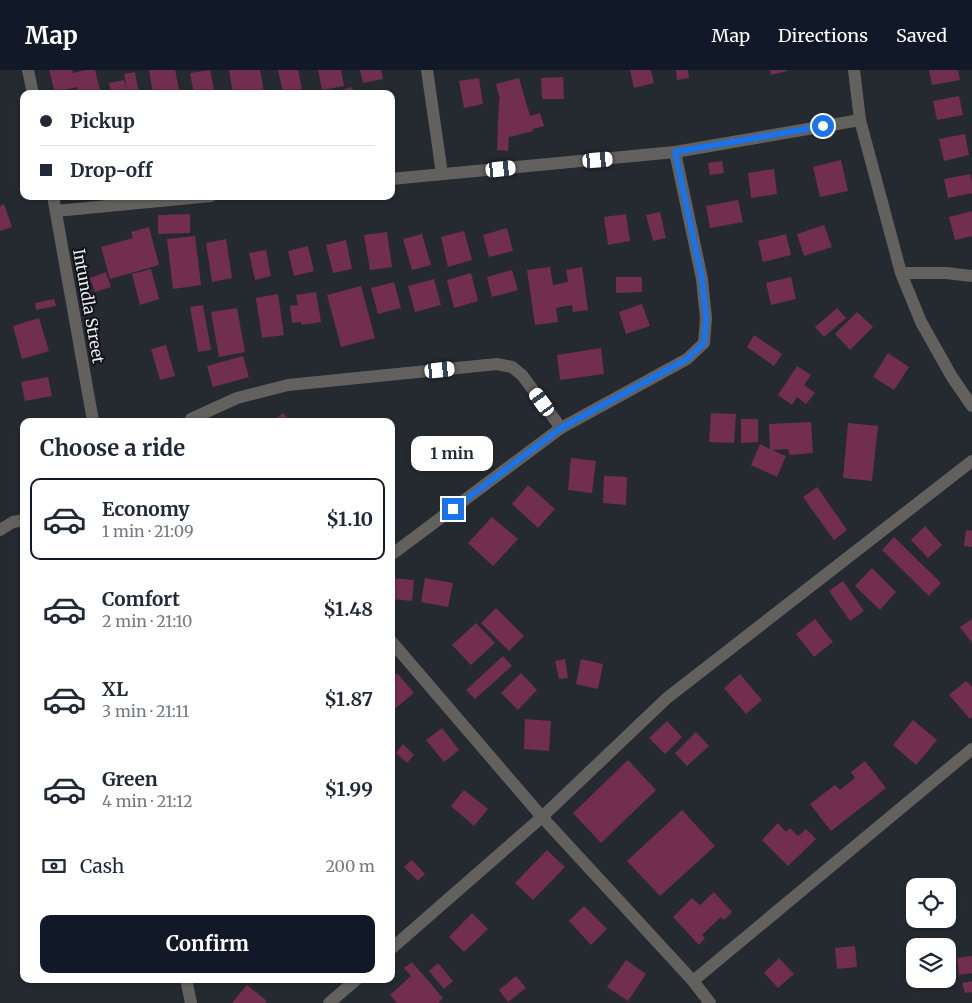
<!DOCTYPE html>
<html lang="en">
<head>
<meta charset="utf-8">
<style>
	:root { --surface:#fff; --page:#f6f6f7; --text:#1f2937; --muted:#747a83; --line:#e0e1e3; --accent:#111827 }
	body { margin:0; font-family:Merriweather,serif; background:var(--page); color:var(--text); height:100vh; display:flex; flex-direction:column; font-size:19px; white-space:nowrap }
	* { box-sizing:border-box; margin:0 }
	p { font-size:16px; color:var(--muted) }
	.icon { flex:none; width:28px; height:28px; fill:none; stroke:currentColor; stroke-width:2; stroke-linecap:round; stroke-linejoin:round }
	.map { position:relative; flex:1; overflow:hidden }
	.drawer { position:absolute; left:20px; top:348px; width:375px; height:565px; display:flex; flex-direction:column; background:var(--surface); border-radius:10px; box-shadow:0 1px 4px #0004 }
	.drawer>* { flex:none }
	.guide { position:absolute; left:20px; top:20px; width:375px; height:110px; border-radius:10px; box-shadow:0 1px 4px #0004; display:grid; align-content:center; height:110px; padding:0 20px; background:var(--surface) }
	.controls { position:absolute; left:906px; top:808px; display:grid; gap:10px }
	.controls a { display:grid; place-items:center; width:50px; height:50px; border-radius:10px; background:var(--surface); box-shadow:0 1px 4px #0004; font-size:25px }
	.end { position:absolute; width:22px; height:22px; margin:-11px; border:6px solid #1a73e8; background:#fff; box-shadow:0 0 0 2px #fff }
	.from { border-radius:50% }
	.bubble { position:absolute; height:35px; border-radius:10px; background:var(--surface); box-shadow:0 1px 4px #0004; font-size:16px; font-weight:700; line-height:35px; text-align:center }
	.car { position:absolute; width:15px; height:30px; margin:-15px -8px; border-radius:6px; box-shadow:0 0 4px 1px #0007; background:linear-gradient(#fff 24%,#345 0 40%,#fff 0 76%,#345 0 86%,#fff 0) }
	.guide b { display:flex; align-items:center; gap:18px; height:48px; font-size:19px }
	.guide b+b { border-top:1px solid var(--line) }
	.guide i { width:12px; height:12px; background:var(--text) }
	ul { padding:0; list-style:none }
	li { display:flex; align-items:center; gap:15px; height:82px; margin:0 10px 8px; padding:0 10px; border:2px solid transparent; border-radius:10px }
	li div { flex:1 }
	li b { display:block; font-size:19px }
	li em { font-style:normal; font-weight:700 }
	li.on { border-color:var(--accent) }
	li>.icon { width:45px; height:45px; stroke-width:1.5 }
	h2 { padding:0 20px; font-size:22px; line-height:60px }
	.pay { display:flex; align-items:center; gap:12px; height:55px; padding:0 20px; font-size:19px }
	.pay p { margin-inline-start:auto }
	.cta { display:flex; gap:10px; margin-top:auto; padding:10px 20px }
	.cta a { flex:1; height:58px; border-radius:10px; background:var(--accent); color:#fff; font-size:20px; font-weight:700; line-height:58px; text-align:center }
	header { display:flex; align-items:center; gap:30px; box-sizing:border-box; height:70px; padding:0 25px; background:var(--accent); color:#fff }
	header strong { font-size:24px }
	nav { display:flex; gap:28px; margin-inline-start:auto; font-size:18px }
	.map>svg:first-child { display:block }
</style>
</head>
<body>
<header>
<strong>Map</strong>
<nav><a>Map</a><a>Directions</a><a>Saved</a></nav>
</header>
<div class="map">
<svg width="972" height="933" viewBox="0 0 972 933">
	<rect width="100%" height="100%" fill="#252a30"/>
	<g fill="#712e4f">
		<path d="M 49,0 L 72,0 L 73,3 L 85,0 L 95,0 L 101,24 L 79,24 L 77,17 L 55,23 Z"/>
		<path d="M 149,0 L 175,0 L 180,24 L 153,24 Z"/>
		<path d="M 210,0 L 215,24 L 194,24 L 190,3 Z"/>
		<path d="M 229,0 L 260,0 L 264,22 L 255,24 L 233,24 Z"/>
		<path d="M 278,0 L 298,0 L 302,19 L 283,23 Z"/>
		<path d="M 318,0 L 341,0 L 344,16 L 322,20 Z"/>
		<path d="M 360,0 L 381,0 L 383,9 L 363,13 Z"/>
		<path d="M 630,0 L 651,0 L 654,13 L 634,18 Z"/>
		<path d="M 676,0 L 688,0 L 689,8 L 677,10 Z"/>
		<path d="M 770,0 L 787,0 L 787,1 L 771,5 Z"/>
		<path d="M 929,0 L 958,0 L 960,10 L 932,15 Z"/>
		<path d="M 135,2 L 139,24 L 111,24 L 109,13 L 124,10 L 127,20 L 124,4 Z"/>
		<path d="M 563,7 L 564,29 L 542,29 L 541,8 Z"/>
		<path d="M 479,8 L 483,34 L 464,38 L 459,11 Z"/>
		<path d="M 519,8 L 530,46 L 540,43 L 544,56 L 533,59 L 533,61 L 510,67 L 509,65 L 508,81 L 497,80 L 499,30 L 500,30 L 496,14 Z"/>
		<path d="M 352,17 L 354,24 L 335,24 L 334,22 Z"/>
		<path d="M 959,26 L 963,45 L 937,50 L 933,31 Z"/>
		<path d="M 965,64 L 969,85 L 944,91 L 939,69 Z"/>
		<path d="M 841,90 L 848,121 L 820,127 L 813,97 Z"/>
		<path d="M 722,91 L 724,103 L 710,105 L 708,93 Z"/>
		<path d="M 774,99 L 777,124 L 751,128 L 748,103 Z"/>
		<path d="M 970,104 L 972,111 L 972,123 L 948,128 L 944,109 Z"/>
		<path d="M 738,130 L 743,152 L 710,158 L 706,136 Z"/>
		<path d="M 4,134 L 12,157 L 0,161 L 0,136 Z"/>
		<path d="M 972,141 L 972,166 L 955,170 L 949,147 Z"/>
		<path d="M 660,142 L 666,168 L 653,171 L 646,145 Z"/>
		<path d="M 190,144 L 190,163 L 158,164 L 158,145 Z"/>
		<path d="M 626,144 L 630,171 L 608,175 L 604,147 Z"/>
		<path d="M 824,155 L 832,177 L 804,186 L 797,164 Z"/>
		<path d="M 149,157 L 159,195 L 110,209 L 101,177 L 133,168 L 131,162 Z"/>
		<path d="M 507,158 L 513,181 L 489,187 L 483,165 Z"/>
		<path d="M 464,161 L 472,190 L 448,197 L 441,167 Z"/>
		<path d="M 387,162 L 392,197 L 370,200 L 364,165 Z"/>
		<path d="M 422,164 L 431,195 L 412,200 L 403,169 Z"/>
		<path d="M 786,164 L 791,185 L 763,192 L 758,171 Z"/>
		<path d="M 195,166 L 201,215 L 173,219 L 167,169 Z"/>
		<path d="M 226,169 L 232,208 L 212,212 L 206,173 Z"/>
		<path d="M 346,170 L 352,199 L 333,203 L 326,175 Z"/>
		<path d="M 308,176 L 314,201 L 294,206 L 288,181 Z"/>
		<path d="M 266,180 L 271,206 L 255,210 L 249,183 Z"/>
		<path d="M 550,197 L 553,215 L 568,212 L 566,200 L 582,197 L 588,240 L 573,242 L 572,235 L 556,238 L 558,252 L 535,255 L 527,200 Z"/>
		<path d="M 151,199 L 159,229 L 140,235 L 132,204 Z"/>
		<path d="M 512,200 L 518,220 L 492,227 L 487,207 Z"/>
		<path d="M 106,202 L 111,217 L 95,222 L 90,208 Z"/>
		<path d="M 471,203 L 478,231 L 454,238 L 447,210 Z"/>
		<path d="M 616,207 L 642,207 L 642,222 L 616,223 Z"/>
		<path d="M 791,207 L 796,229 L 771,235 L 766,213 Z"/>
		<path d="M 434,209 L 441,235 L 415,242 L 408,216 Z"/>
		<path d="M 394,212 L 401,238 L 378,244 L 371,218 Z"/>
		<path d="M 361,216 L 375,268 L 341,277 L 327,225 Z"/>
		<path d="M 316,222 L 321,252 L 301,255 L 301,252 L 292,253 L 290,236 L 298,235 L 296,225 Z"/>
		<path d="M 278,224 L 284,265 L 262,268 L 256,228 Z"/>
		<path d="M 54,229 L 56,236 L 36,240 L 35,233 Z"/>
		<path d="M 642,234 L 650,256 L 626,264 L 619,242 Z"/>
		<path d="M 203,235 L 211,280 L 198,282 L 190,237 Z"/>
		<path d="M 237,238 L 245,282 L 219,287 L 211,242 Z"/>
		<path d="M 837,238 L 846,248 L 824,267 L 815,257 Z"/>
		<path d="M 857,242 L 873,257 L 850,280 L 835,264 Z"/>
		<path d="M 39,248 L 49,281 L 22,289 L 13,256 Z"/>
		<path d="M 754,265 L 782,284 L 774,296 L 747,277 Z"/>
		<path d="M 166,275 L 175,306 L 160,310 L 151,279 Z"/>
		<path d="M 601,278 L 604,304 L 560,310 L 557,285 Z"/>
		<path d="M 888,283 L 909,297 L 894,320 L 873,307 Z"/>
		<path d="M 243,286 L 249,307 L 213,317 L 207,296 Z"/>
		<path d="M 797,296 L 811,305 L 804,315 L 815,323 L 806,334 L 797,327 L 792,335 L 778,325 Z"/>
		<path d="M 48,307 L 52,326 L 25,331 L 21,312 Z"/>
		<path d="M 283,343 L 290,351 L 273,351 Z"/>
		<path d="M 711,343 L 736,344 L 734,373 L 709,372 Z"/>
		<path d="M 741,349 L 758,349 L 758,372 L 741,373 Z"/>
		<path d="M 811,352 L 813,383 L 790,385 L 788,379 L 772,380 L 786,386 L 777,407 L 751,395 L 760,374 L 770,379 L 769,354 Z"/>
		<path d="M 848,353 L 878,356 L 872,411 L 843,408 Z"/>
		<path d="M 571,388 L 596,391 L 592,423 L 568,420 Z"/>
		<path d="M 604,406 L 627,407 L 626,435 L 603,433 Z"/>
		<path d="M 528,415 L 555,439 L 538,458 L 512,434 Z"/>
		<path d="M 817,417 L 847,460 L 834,470 L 803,427 Z"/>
		<path d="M 492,447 L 518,469 L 493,496 L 468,473 Z"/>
		<path d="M 925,456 L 942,475 L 928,488 L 911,470 Z"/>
		<path d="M 966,460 L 972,461 L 972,477 L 964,476 Z"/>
		<path d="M 894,467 L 941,513 L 929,526 L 882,480 Z"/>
		<path d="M 872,498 L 896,522 L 880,540 L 855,516 Z"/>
		<path d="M 391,508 L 414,510 L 412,531 L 391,529 Z"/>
		<path d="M 425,508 L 453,513 L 448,537 L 421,532 Z"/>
		<path d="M 843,511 L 864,541 L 850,551 L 829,521 Z"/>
		<path d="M 496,538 L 524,566 L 509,581 L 481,553 Z"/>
		<path d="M 815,549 L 833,572 L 814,587 L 796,564 Z"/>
		<path d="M 972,549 L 972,573 L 960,557 Z"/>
		<path d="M 476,553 L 495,573 L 471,595 L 452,575 Z"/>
		<path d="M 503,586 L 512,596 L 475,629 L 466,620 Z"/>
		<path d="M 565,589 L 568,608 L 559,609 L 555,591 Z"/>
		<path d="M 581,589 L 603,594 L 598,619 L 576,614 Z"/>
		<path d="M 397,603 L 414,623 L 393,640 L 391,638 L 391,609 Z"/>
		<path d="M 521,603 L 537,620 L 518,640 L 501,623 Z"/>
		<path d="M 740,604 L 762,630 L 746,644 L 724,618 Z"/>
		<path d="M 966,611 L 972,617 L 972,647 L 970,649 L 949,625 Z"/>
		<path d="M 525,649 L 551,651 L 549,681 L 524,679 Z"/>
		<path d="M 913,650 L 937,670 L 916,695 L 893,675 Z"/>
		<path d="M 667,651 L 682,667 L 665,684 L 649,668 Z"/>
		<path d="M 442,658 L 459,680 L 444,692 L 426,670 Z"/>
		<path d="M 696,662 L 709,676 L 687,696 L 675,683 Z"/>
		<path d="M 403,674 L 414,685 L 407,693 L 396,683 Z"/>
		<path d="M 628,690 L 656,720 L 601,773 L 573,743 Z"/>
		<path d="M 865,691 L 886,718 L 831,761 L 810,734 L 835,715 L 840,720 L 855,708 L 851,702 Z"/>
		<path d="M 464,720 L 488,739 L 474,756 L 451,736 Z"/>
		<path d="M 682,740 L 715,776 L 660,826 L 627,791 Z"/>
		<path d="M 778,753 L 786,762 L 790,758 L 798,766 L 806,759 L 816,769 L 788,796 L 762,770 Z"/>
		<path d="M 547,780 L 565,797 L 533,830 L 515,813 Z"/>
		<path d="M 412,790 L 425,804 L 418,811 L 404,797 Z"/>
		<path d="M 714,822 L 732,842 L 724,850 L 721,847 L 702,865 L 705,868 L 699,875 L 673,847 L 692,828 L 700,835 Z"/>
		<path d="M 584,836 L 607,859 L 591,875 L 569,851 Z"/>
		<path d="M 472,843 L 488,859 L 464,882 L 449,867 Z"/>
		<path d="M 855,876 L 857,897 L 837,899 L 835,878 Z"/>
		<path d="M 972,886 L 972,903 L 959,905 L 957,888 Z"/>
		<path d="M 779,888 L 794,904 L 778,918 L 764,903 Z"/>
		<path d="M 626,890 L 646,904 L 628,931 L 607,917 Z"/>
		<path d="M 412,892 L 443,928 L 438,933 L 397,933 L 390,925 L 411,906 L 404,898 Z"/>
		<path d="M 438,893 L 453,911 L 444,919 L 429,901 Z"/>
		<path d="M 516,906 L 526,918 L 508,932 L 499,920 Z"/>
		<path d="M 972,911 L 972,922 L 965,923 L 962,913 Z"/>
		<path d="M 247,915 L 267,931 L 265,933 L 232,933 Z"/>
	</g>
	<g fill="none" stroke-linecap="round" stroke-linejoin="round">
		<g stroke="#63615d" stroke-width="12">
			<path d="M 28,0 L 33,24"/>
			<path d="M 427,0 L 442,104"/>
			<path d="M 854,0 L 860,50 L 901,203 L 921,252 L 952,307 L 972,336"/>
			<path d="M 391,109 L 675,82 L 860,50"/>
			<path d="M 53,126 L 93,351"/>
			<path d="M 56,141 L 211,126"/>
			<path d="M 901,203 L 946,203 L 972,206"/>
			<path d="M 191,349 L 237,328 L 288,315 L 497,294 L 512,297 L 522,305 L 561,358"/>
			<path d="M 0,460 L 13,452 L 24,450"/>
			<path d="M 391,485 L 561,358 L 687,289 L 704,273 L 706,248 L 702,209 L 675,82"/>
			<path d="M 391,571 L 542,747 L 693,911 L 710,933"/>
			<path d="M 391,879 L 542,747 L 667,628 L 972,391"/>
			<path d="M 186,909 L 191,933"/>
			<path d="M 693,911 L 972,679"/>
			<path d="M 329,933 L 357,909"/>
		</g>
	</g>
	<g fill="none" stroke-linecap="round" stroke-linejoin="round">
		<path stroke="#1a73e8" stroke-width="6" d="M 453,439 L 561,358 L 687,289 L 704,273 L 706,248 L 702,209 L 675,82 L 823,56"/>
	</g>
	<g text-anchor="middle" stroke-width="4" stroke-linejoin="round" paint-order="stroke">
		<g font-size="16" fill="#e8ebf0" stroke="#101215">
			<text transform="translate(89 236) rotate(80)" y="6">Intundla Street</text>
		</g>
	</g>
</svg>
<div class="controls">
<a><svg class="icon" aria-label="locate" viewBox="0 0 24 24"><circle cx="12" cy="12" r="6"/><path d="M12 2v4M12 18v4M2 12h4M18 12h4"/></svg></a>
<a><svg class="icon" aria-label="layers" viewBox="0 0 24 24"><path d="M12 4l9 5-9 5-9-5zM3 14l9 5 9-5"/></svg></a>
</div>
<i class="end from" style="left:823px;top:56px"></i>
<i class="end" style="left:453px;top:439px"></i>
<div class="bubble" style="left:411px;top:366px;width:82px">1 min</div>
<i class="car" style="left:598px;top:90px;rotate:85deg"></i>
<i class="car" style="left:501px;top:99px;rotate:84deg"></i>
<i class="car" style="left:440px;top:300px;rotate:84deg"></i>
<i class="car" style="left:542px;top:332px;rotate:324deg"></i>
<div class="guide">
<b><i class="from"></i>Pickup</b>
<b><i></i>Drop-off</b>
</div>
<section class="drawer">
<h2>Choose a ride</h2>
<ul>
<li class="on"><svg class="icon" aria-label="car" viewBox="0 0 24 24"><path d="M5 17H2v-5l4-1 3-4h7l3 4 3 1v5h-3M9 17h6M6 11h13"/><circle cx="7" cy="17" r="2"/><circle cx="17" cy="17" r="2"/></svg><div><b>Economy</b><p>1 min · 21:09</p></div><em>$1.10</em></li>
<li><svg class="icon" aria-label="car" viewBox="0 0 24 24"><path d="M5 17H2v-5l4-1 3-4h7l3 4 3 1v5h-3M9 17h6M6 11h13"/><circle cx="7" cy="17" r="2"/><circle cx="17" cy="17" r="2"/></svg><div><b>Comfort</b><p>2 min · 21:10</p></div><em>$1.48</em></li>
<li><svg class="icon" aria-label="car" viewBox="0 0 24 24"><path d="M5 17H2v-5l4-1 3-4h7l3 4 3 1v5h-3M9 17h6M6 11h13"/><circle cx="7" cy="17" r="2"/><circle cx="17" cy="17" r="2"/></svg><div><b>XL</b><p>3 min · 21:11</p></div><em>$1.87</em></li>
<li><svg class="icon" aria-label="car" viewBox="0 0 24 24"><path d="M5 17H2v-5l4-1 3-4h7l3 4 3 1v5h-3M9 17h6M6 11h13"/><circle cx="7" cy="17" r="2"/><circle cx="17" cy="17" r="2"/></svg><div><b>Green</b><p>4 min · 21:12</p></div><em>$1.99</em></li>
</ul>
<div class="pay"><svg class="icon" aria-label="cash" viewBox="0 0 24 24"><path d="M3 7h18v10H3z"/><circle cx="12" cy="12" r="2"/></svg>Cash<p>200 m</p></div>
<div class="cta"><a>Confirm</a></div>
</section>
</div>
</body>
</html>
